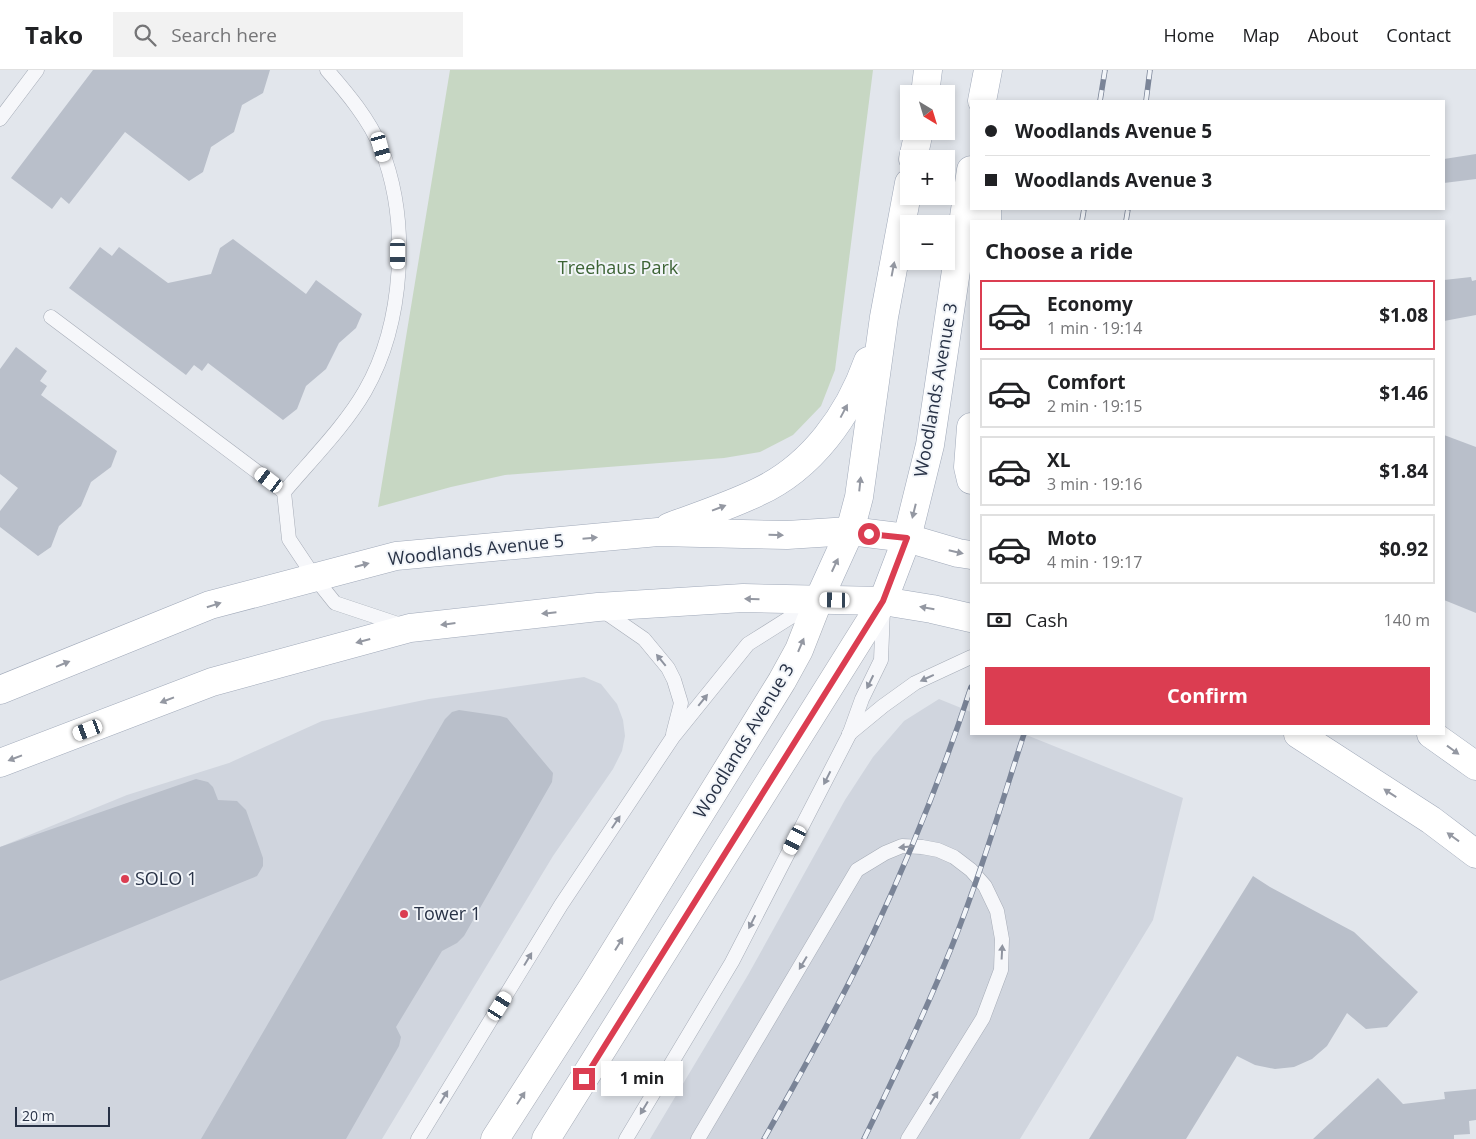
<!DOCTYPE html>
<html lang="en">
<head>
<meta charset="utf-8">
<style>
	:root { --surface:#fff; --page:#f2f2f2; --text:#202124; --muted:#757577; --line:#e0e0e0; --accent:#db3d51 }
	body { margin:0; font-family:"Open Sans",sans-serif; background:var(--page); color:var(--text); height:100vh; display:flex; flex-direction:column; font-size:19px; white-space:nowrap }
	* { box-sizing:border-box; margin:0 }
	p { font-size:16px; color:var(--muted) }
	.icon { flex:none; width:28px; height:28px; fill:none; stroke:currentColor; stroke-width:2; stroke-linecap:round; stroke-linejoin:round }
	.map { position:relative; flex:1; overflow:hidden }
	.sheet { position:absolute; left:970px; top:150px; width:475px; height:515px; display:flex; flex-direction:column; background:var(--surface); border-radius:0px; box-shadow:0 2px 8px #0003 }
	.sheet>* { flex:none }
	.guide { position:absolute; left:970px; top:30px; width:475px; height:110px; border-radius:0px; box-shadow:0 2px 8px #0003; display:grid; align-content:center; height:110px; padding:0 15px; background:var(--surface) }
	.needle { width:32px; rotate:142deg }
	.buttons { position:absolute; left:900px; top:15px; display:grid; gap:10px }
	.buttons a { display:grid; place-items:center; width:55px; height:55px; border-radius:0px; background:var(--surface); box-shadow:0 2px 8px #0003; font-size:25px }
	.scale { position:absolute; left:15px; bottom:12px; width:95px; box-sizing:border-box; padding-left:5px; border:2px solid #283246; border-top:0; font-size:14px; line-height:18px; white-space:nowrap; color:#283246; -webkit-text-stroke:4px #f2f5f9; paint-order:stroke }
	.end { position:absolute; width:22px; height:22px; margin:-11px; border:6px solid #db3d51; background:#fff; box-shadow:0 0 0 2px #fff }
	.from { border-radius:50% }
	.bubble { position:absolute; height:35px; border-radius:0px; background:var(--surface); box-shadow:0 2px 8px #0003; font-size:16px; font-weight:700; line-height:35px; text-align:center }
	.car { position:absolute; width:15px; height:30px; margin:-15px -8px; border-radius:6px; box-shadow:0 0 4px 1px #0007; background:linear-gradient(#fff 24%,#345 0 40%,#fff 0 76%,#345 0 86%,#fff 0) }
	.guide b { display:flex; align-items:center; gap:18px; height:48px; font-size:19px }
	.guide b+b { border-top:1px solid var(--line) }
	.guide i { width:12px; height:12px; background:var(--text) }
	ul { padding:0; list-style:none }
	li { display:flex; align-items:center; gap:15px; height:70px; margin:0 10px 8px; padding:0 5px; border:2px solid var(--line); border-radius:0px }
	li div { flex:1 }
	li b { display:block; font-size:19px }
	li em { font-style:normal; font-weight:700 }
	li.current { border-color:var(--accent) }
	li>.icon { width:45px; height:45px; stroke-width:1.5 }
	h2 { padding:0 15px; font-size:22px; line-height:60px }
	.pay { display:flex; align-items:center; gap:12px; height:55px; padding:0 15px; font-size:19px }
	.pay p { margin-inline-start:auto }
	.button { display:flex; gap:10px; margin-top:auto; padding:10px 15px }
	.button a { flex:1; height:58px; border-radius:0px; background:var(--accent); color:#fff; font-size:20px; font-weight:700; line-height:58px; text-align:center }
	header { display:flex; align-items:center; gap:30px; box-sizing:border-box; height:70px; padding:0 25px; background:var(--surface); border-bottom:1px solid var(--line) }
	header strong { font-size:24px }
	nav { display:flex; gap:28px; margin-inline-start:auto; font-size:18px }
	.search { width:350px; height:45px; background:var(--page); display:flex; align-items:center; gap:12px; box-sizing:border-box; padding:0 18px; border-radius:0px; color:var(--muted); font-size:19px }
	.map>svg:first-child { display:block }
</style>
</head>
<body>
<header>
<strong>Tako</strong>
<div class="search"><svg class="icon" aria-label="search" viewBox="0 0 24 24"><circle cx="10" cy="10" r="6"/><path d="M15 15l6 6"/></svg>Search here</div>
<nav><a>Home</a><a>Map</a><a>About</a><a>Contact</a></nav>
</header>
<div class="map">
<svg width="1476" height="1069" viewBox="0 0 1476 1069">
	<rect width="100%" height="100%" fill="#e2e6ec"/>
	<g fill="#d0d5de">
		<path d="M 584,607 L 601,614 L 617,634 L 623,650 L 625,666 L 622,681 L 613,699 L 553,786 L 382,1069 L 0,1069 L 0,777 L 127,725 L 229,693 L 322,651 L 429,629 Z"/>
		<path d="M 939,629 L 971,642 L 971,664 L 1024,664 L 1183,728 L 1153,850 L 1020,1069 L 650,1069 L 748,905 L 845,730 L 873,687 L 904,651 Z"/>
	</g>
	<path fill="#c7d7c3" d="M 450,0 L 873,0 L 835,300 L 821,336 L 793,365 L 760,382 L 724,388 L 505,405 L 451,417 L 378,437 Z"/>
	<g fill="#b9bfca">
		<path d="M 93,0 L 270,0 L 263,23 L 242,35 L 234,62 L 211,77 L 203,102 L 189,111 L 125,62 L 69,134 L 61,127 L 52,139 L 11,108 Z"/>
		<path d="M 1476,84 L 1476,109 L 1444,113 L 1444,89 Z"/>
		<path d="M 233,169 L 306,224 L 316,210 L 362,244 L 356,258 L 339,273 L 326,299 L 306,316 L 297,339 L 283,350 L 208,293 L 202,301 L 194,295 L 186,305 L 69,218 L 100,177 L 112,186 L 119,177 L 168,213 L 211,204 L 220,178 Z"/>
		<path d="M 1471,207 L 1472,211 L 1476,210 L 1476,245 L 1444,251 L 1444,210 Z"/>
		<path d="M 16,277 L 47,301 L 40,311 L 47,316 L 41,325 L 117,381 L 111,397 L 91,412 L 81,436 L 59,456 L 51,477 L 38,486 L 0,457 L 0,441 L 18,418 L 0,404 L 0,299 Z"/>
		<path d="M 1444,365 L 1476,377 L 1476,543 L 1444,530 Z"/>
		<path d="M 459,640 L 500,646 L 507,648 L 553,703 L 552,712 L 464,866 L 457,873 L 442,881 L 396,957 L 401,967 L 399,976 L 346,1069 L 201,1069 L 445,649 L 452,642 Z"/>
		<path d="M 196,709 L 208,712 L 213,717 L 218,730 L 237,731 L 246,740 L 263,788 L 263,796 L 257,806 L 0,911 L 0,777 Z"/>
		<path d="M 1253,806 L 1270,817 L 1354,862 L 1418,922 L 1387,957 L 1366,959 L 1347,943 L 1327,976 L 1312,989 L 1294,997 L 1275,999 L 1255,995 L 1237,986 L 1186,1069 L 1089,1069 Z"/>
		<path d="M 1378,1008 L 1403,1034 L 1445,1029 L 1444,1022 L 1476,1019 L 1476,1050 L 1469,1051 L 1470,1064 L 1454,1065 L 1454,1069 L 1313,1069 Z"/>
	</g>
	<g fill="none" stroke-linecap="round" stroke-linejoin="round">
		<defs>
			<g id="lane">
				<path d="M 327,0 C 347,23 369,49 381,78 C 410,151 404,253 365,321 C 345,356 310,391 284,422 L 289,469 L 315,508 L 335,533 L 404,556"/>
				<path d="M 0,49 L 37,0"/>
				<path d="M 51,247 L 284,422"/>
				<path d="M 602,540 L 644,569 L 668,598 L 674,610 L 681,633 L 673,664"/>
				<path d="M 849,664 L 883,636 L 915,613 L 971,587"/>
				<path d="M 418,1069 L 561,835 L 673,667 L 748,574 L 813,533"/>
				<path d="M 626,1069 L 732,892 L 849,665 L 862,629 L 881,590 L 883,539"/>
				<path d="M 698,1069 L 857,800 L 885,783 L 902,776 L 922,777 L 938,780 L 954,787 L 971,800 L 985,816 L 997,841 L 1002,869 L 1001,900 L 983,948 L 908,1069"/>
			</g>
			<g id="secondary">
				<path d="M 495,1069 L 594,915 L 782,611 L 799,580 L 819,529"/>
				<path d="M 546,1069 L 883,531"/>
			</g>
			<g id="primary">
				<path d="M 925,24 L 928,0"/>
				<path d="M 982,31 L 988,0"/>
				<path d="M 913,89 L 919,61"/>
				<path d="M 987,151 L 987,139"/>
				<path d="M 971,357 L 968,397 L 971,410"/>
				<path d="M 669,457 C 698,446 729,436 758,422 C 812,397 849,345 868,291"/>
				<path d="M 819,529 L 850,461 L 859,427 L 884,247 L 909,113"/>
				<path d="M 883,531 L 907,468 L 930,375 L 971,100"/>
				<path d="M 0,620 L 210,535 L 396,486 L 658,462 L 787,465 L 850,461 L 907,468 L 958,483 L 971,485"/>
				<path d="M 1298,664 L 1431,750 L 1476,784"/>
				<path d="M 1431,664 L 1476,696"/>
				<path d="M 0,693 L 212,612 L 410,558 L 598,537 L 743,528 L 883,531 L 932,539 L 971,548"/>
			</g>
		</defs>
		<use href="#lane" stroke="#a6acb7" stroke-width="15"/>
		<use href="#secondary" stroke="#a6acb7" stroke-width="29"/>
		<use href="#primary" stroke="#a0a9b9" stroke-width="29"/>
		<use href="#lane" stroke="#f6f7fa" stroke-width="14"/>
		<use href="#secondary" stroke="#fff" stroke-width="28"/>
		<use href="#primary" stroke="#fff" stroke-width="28"/>
		<defs>
			<g id="rail">
				<path d="M 1100,31 L 1105,0"/>
				<path d="M 1146,31 L 1150,0"/>
				<path d="M 1082,151 L 1084,139"/>
				<path d="M 1126,151 L 1128,139"/>
				<path d="M 764,1069 C 802,1002 840,934 873,864 C 910,785 944,700 971,617"/>
				<path d="M 864,1069 C 895,1005 926,941 952,876 C 980,806 1001,735 1024,664"/>
			</g>
		</defs>
		<use href="#rail" stroke="#7a8497" stroke-width="5.5"/>
		<use href="#rail" stroke="#f2f5f9" stroke-width="4" stroke-dasharray="11" stroke-linecap="butt"/>
	</g>
	<defs><path id="oneway-solid" d="M-6-.8H1V-3.2L6.5 0L1 3.2V.8H-6Z" transform="scale(1.25)"/></defs>
	<g fill="#9498a2">
		<use href="#oneway-solid" transform="translate(893 199) rotate(-79)"/>
		<use href="#oneway-solid" transform="translate(844 341) rotate(-62)"/>
		<use href="#oneway-solid" transform="translate(860 414) rotate(-84)"/>
		<use href="#oneway-solid" transform="translate(719 438) rotate(-21)"/>
		<use href="#oneway-solid" transform="translate(914 441) rotate(104)"/>
		<use href="#oneway-solid" transform="translate(776 465) rotate(2)"/>
		<use href="#oneway-solid" transform="translate(590 468) rotate(-5)"/>
		<use href="#oneway-solid" transform="translate(956 482) rotate(13)"/>
		<use href="#oneway-solid" transform="translate(362 495) rotate(-15)"/>
		<use href="#oneway-solid" transform="translate(835 495) rotate(-65)"/>
		<use href="#oneway-solid" transform="translate(752 529) rotate(-179)"/>
		<use href="#oneway-solid" transform="translate(214 535) rotate(-17)"/>
		<use href="#oneway-solid" transform="translate(927 538) rotate(-170)"/>
		<use href="#oneway-solid" transform="translate(549 543) rotate(174)"/>
		<use href="#oneway-solid" transform="translate(448 554) rotate(173)"/>
		<use href="#oneway-solid" transform="translate(363 571) rotate(165)"/>
		<use href="#oneway-solid" transform="translate(801 575) rotate(-67)"/>
		<use href="#oneway-solid" transform="translate(63 594) rotate(-22)"/>
		<use href="#oneway-solid" transform="translate(167 630) rotate(159)"/>
		<use href="#oneway-solid" transform="translate(1453 680) rotate(36)"/>
		<use href="#oneway-solid" transform="translate(15 688) rotate(159)"/>
		<use href="#oneway-solid" transform="translate(1390 723) rotate(-147)"/>
		<use href="#oneway-solid" transform="translate(1453 767) rotate(-144)"/>
		<use href="#oneway-solid" transform="translate(619 874) rotate(-58)"/>
		<use href="#oneway-solid" transform="translate(521 1028) rotate(-57)"/>
	</g>
	<g fill="#8f94a0">
		<use href="#oneway-solid" transform="translate(661 590) rotate(-129)"/>
		<use href="#oneway-solid" transform="translate(927 608) rotate(155)"/>
		<use href="#oneway-solid" transform="translate(870 612) rotate(116)"/>
		<use href="#oneway-solid" transform="translate(703 630) rotate(-51)"/>
		<use href="#oneway-solid" transform="translate(827 708) rotate(117)"/>
		<use href="#oneway-solid" transform="translate(616 752) rotate(-56)"/>
		<use href="#oneway-solid" transform="translate(906 777) rotate(175)"/>
		<use href="#oneway-solid" transform="translate(752 852) rotate(117)"/>
		<use href="#oneway-solid" transform="translate(1002 882) rotate(-87)"/>
		<use href="#oneway-solid" transform="translate(528 889) rotate(-59)"/>
		<use href="#oneway-solid" transform="translate(803 893) rotate(121)"/>
		<use href="#oneway-solid" transform="translate(444 1027) rotate(-59)"/>
		<use href="#oneway-solid" transform="translate(934 1028) rotate(-58)"/>
		<use href="#oneway-solid" transform="translate(644 1038) rotate(121)"/>
	</g>
	<g fill="none" stroke-linecap="round" stroke-linejoin="round">
		<path stroke="#db3d51" stroke-width="6" d="M 584,1009 L 883,531 L 907,468 L 869,464"/>
	</g>
	<g fill="#db3d51" stroke="#f2f5f9" stroke-width="2">
		<circle cx="125" cy="809" r="5"/>
		<circle cx="404" cy="844" r="5"/>
	</g>
	<g text-anchor="middle" stroke-width="4" stroke-linejoin="round" paint-order="stroke">
		<g font-size="18" fill="#3c6334" stroke="#f2f5f9">
			<text x="618" y="204">Treehaus Park</text>
		</g>
		<g font-size="18" fill="#283246" stroke="#f2f5f9">
			<text transform="translate(936 320) rotate(-80)" y="6">Woodlands Avenue 3</text>
			<text transform="translate(476 480) rotate(-6)" y="6">Woodlands Avenue 5</text>
			<text transform="translate(744 671) rotate(-59)" y="6">Woodlands Avenue 3</text>
		</g>
		<g font-size="18" fill="#283246" stroke="#f2f5f9" text-anchor="start">
			<text x="135" y="815">SOLO 1</text>
			<text x="414" y="850">Tower 1</text>
		</g>
	</g>
</svg>
<div class="buttons">
<a><svg class="needle" viewBox="-14 -14 28 28"><path d="M0-13l5 13h-10z" fill="#e53935"/><path d="M0 13l5-13h-10z" fill="#757577"/></svg></a>
<a>+</a>
<a>−</a>
</div>
<div class="scale">20 m</div>
<i class="end from" style="left:869px;top:464px"></i>
<i class="end" style="left:584px;top:1009px"></i>
<div class="bubble" style="left:601px;top:991px;width:82px">1 min</div>
<i class="car" style="left:381px;top:77px;rotate:164deg"></i>
<i class="car" style="left:398px;top:184px;rotate:180deg"></i>
<i class="car" style="left:269px;top:410px;rotate:307deg"></i>
<i class="car" style="left:835px;top:530px;rotate:271deg"></i>
<i class="car" style="left:88px;top:660px;rotate:249deg"></i>
<i class="car" style="left:795px;top:770px;rotate:207deg"></i>
<i class="car" style="left:500px;top:936px;rotate:32deg"></i>
<div class="guide">
<b><i class="from"></i>Woodlands Avenue 5</b>
<b><i></i>Woodlands Avenue 3</b>
</div>
<section class="sheet">
<h2>Choose a ride</h2>
<ul>
<li class="current"><svg class="icon" aria-label="car" viewBox="0 0 24 24"><path d="M5 17H2v-5l4-1 3-4h7l3 4 3 1v5h-3M9 17h6M6 11h13"/><circle cx="7" cy="17" r="2"/><circle cx="17" cy="17" r="2"/></svg><div><b>Economy</b><p>1 min · 19:14</p></div><em>$1.08</em></li>
<li><svg class="icon" aria-label="car" viewBox="0 0 24 24"><path d="M5 17H2v-5l4-1 3-4h7l3 4 3 1v5h-3M9 17h6M6 11h13"/><circle cx="7" cy="17" r="2"/><circle cx="17" cy="17" r="2"/></svg><div><b>Comfort</b><p>2 min · 19:15</p></div><em>$1.46</em></li>
<li><svg class="icon" aria-label="car" viewBox="0 0 24 24"><path d="M5 17H2v-5l4-1 3-4h7l3 4 3 1v5h-3M9 17h6M6 11h13"/><circle cx="7" cy="17" r="2"/><circle cx="17" cy="17" r="2"/></svg><div><b>XL</b><p>3 min · 19:16</p></div><em>$1.84</em></li>
<li><svg class="icon" aria-label="car" viewBox="0 0 24 24"><path d="M5 17H2v-5l4-1 3-4h7l3 4 3 1v5h-3M9 17h6M6 11h13"/><circle cx="7" cy="17" r="2"/><circle cx="17" cy="17" r="2"/></svg><div><b>Moto</b><p>4 min · 19:17</p></div><em>$0.92</em></li>
</ul>
<div class="pay"><svg class="icon" aria-label="cash" viewBox="0 0 24 24"><path d="M3 7h18v10H3z"/><circle cx="12" cy="12" r="2"/></svg>Cash<p>140 m</p></div>
<div class="button"><a>Confirm</a></div>
</section>
</div>
</body>
</html>
